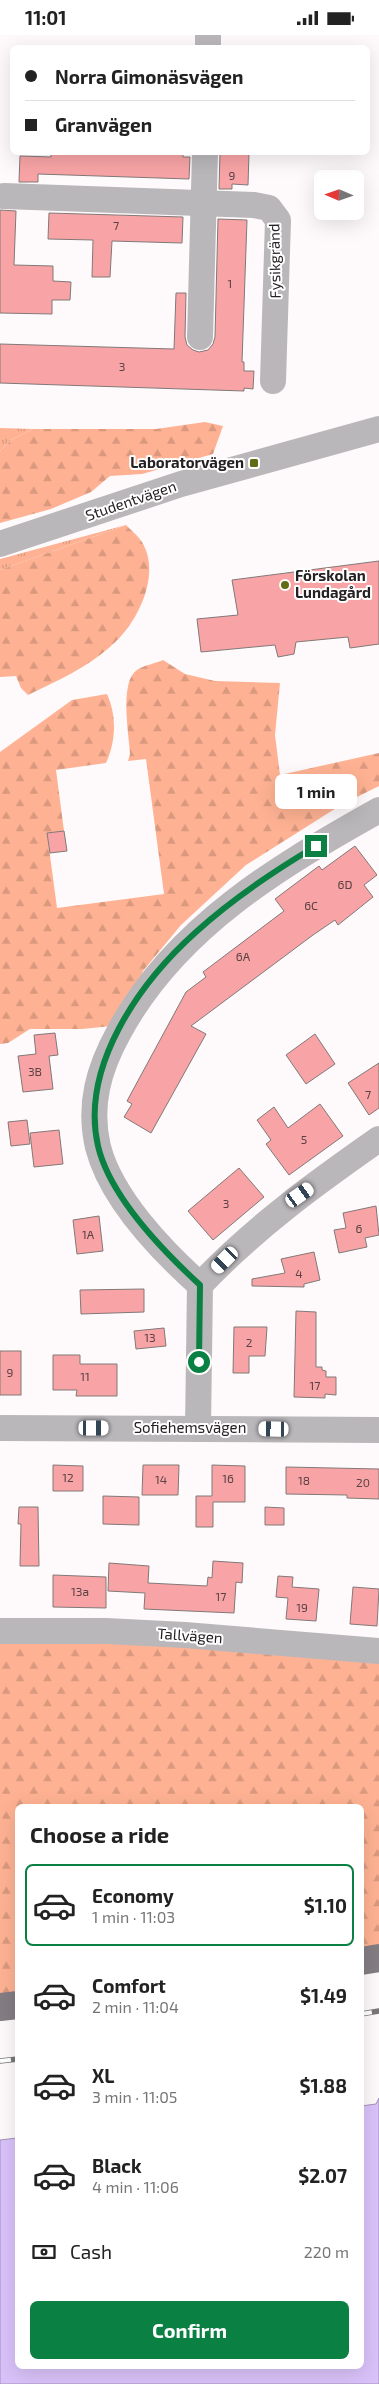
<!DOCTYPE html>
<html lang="en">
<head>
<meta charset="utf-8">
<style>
	:root { --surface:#fff; --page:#f2f2f2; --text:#222; --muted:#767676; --line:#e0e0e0; --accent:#0b8043 }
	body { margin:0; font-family:"Exo 2",sans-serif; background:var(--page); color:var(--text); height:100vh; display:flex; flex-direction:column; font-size:19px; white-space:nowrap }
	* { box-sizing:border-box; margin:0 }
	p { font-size:16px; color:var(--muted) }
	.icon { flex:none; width:28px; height:28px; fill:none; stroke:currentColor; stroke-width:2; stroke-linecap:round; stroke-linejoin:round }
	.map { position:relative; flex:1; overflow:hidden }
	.panel { position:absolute; left:15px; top:1769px; width:349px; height:565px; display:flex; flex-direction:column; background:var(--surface); border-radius:8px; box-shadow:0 5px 20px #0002 }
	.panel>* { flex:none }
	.hud { position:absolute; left:10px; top:10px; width:360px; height:110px; border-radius:8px; box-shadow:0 5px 20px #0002; display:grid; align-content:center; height:110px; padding:0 15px; background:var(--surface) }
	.needle { width:32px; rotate:272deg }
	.controls { position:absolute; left:314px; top:135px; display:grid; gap:10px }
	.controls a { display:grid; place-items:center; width:50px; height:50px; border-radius:8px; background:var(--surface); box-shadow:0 5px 20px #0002; font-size:25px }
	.end { position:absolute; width:22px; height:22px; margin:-11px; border:6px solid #0b8043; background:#fff; box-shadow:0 0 0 2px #fff }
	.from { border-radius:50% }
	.bubble { position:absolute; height:35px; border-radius:8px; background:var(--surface); box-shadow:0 5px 20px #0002; font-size:16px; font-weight:700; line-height:35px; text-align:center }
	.car { position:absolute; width:15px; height:30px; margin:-15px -8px; border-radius:6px; box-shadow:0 0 4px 1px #0007; background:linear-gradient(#fff 24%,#345 0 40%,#fff 0 76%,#345 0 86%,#fff 0) }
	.hud b { display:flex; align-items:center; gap:18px; height:48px; font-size:19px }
	.hud b+b { border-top:1px solid var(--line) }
	.hud i { width:12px; height:12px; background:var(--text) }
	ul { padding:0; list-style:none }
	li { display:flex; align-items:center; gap:15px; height:82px; margin:0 10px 8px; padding:0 5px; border:2px solid transparent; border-radius:8px }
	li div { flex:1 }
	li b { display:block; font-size:19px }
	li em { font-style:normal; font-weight:700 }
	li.current { border-color:var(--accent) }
	li>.icon { width:45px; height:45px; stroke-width:1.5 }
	h2 { padding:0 15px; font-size:22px; line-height:60px }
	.pay { display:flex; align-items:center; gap:12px; height:55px; padding:0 15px; font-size:19px }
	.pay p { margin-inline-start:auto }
	.primary-button { display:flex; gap:10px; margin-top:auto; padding:10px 15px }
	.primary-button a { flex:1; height:58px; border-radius:8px; background:var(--accent); color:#fff; font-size:20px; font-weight:700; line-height:58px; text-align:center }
	.status { display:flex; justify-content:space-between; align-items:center; height:35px; padding:0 25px; background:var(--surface); direction:ltr }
	.status svg { height:14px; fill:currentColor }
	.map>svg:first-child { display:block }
</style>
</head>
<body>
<div class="status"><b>11:01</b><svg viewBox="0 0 49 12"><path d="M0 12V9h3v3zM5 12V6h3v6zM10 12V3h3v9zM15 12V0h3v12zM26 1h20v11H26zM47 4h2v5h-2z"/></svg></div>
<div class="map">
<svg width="379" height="2349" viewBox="0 0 379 2349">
	<defs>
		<pattern id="grass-tufts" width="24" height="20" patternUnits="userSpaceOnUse" patternTransform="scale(1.25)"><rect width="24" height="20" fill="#feb293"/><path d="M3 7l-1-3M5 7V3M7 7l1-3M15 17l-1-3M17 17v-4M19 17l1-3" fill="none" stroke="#da997e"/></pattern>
		<pattern id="forest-firs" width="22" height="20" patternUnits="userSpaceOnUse" patternTransform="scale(1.25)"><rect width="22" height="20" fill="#feb293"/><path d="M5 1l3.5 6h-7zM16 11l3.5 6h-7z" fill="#da997e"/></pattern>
	</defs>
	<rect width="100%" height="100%" fill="#fefafb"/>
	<g fill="url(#grass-tufts)">
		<path d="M 0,393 L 33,394 L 11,405 L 0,416 Z"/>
		<path d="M 126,490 L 0,535 L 0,524 Z"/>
	</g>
	<g fill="url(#forest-firs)">
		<path d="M 205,387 L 223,391 L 213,419 L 142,439 L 110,441 L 91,457 L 51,474 L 0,488 L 0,416 L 11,405 L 33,394 L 156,394 Z"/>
		<path d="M 126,490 C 131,495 138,501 142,507 C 162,540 137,590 110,612 C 86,633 57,646 28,660 L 21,653 L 16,641 L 0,642 L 0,535 Z"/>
		<path d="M 163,625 L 185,639 L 215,646 L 280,648 L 275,700 L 280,740 L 379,718 L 379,751 L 341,770 L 246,830 L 181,890 L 143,936 L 122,990 L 82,994 L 30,994 L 8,1008 L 0,1009 L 0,717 L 72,665 L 107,659 C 117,681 116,706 106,728 L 56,735 L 64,796 L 47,798 L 57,873 L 164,859 L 146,724 L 128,726 L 130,719 C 129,700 119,647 137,635 C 142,631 156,628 163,625 Z"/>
		<path d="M 0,1596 L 379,1616 L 379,1914 L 361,1926 L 361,1771 L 18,1771 L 17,1970 L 0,1972 Z"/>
	</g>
	<path fill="#d9c2f9" stroke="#a392b9" d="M 379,2063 L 379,2349 L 0,2349 L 0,2105 L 17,2103 L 18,2331 L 361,2331 L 361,2071 L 376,2069 Z"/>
	<g fill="#f8a4a6" stroke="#827877">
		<path d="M 51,118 L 183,118 L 183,122 L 190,122 L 189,144 L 38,139 L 38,147 L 19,147 L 20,121 L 51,122 Z"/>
		<path d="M 220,118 L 249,118 L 248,150 L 232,149 L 232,154 L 219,154 Z"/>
		<path d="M 0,175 L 16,176 L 14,230 L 53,231 L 53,246 L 71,247 L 70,265 L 52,265 L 52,279 L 0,278 Z"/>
		<path d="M 49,178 L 183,182 L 182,208 L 112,206 L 110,242 L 92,242 L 93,205 L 48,204 Z"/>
		<path d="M 218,184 L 247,185 L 242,327 L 244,327 L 244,336 L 254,336 L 253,354 L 244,353 L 244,356 L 0,348 L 0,309 L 174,314 L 176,258 L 186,258 L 185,302 L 187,310 L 193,315 L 199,317 L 208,315 L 213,309 L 215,302 Z"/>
		<path d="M 379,526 L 379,609 L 350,613 L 348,602 L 296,607 L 294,619 L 278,622 L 275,610 L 201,617 L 197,584 L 238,580 L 232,545 Z"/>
		<path d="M 64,796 L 67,816 L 50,818 L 47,798 Z"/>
		<path d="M 355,811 L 377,840 L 364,850 L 373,862 L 338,890 L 335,885 L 313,900 L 191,991 L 206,999 L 151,1098 L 124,1082 L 132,1069 L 127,1066 L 186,957 L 206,942 L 203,937 L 284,876 L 275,864 L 319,831 L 322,835 Z"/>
		<path d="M 55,998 L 58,1020 L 49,1021 L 53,1054 L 23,1057 L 18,1021 L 36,1019 L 34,1000 Z"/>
		<path d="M 315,999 L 335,1029 L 306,1049 L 286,1020 Z"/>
		<path d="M 379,1028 L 379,1073 L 369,1080 L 348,1048 Z"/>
		<path d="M 320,1069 L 343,1101 L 289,1140 L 266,1109 L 271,1105 L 257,1085 L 274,1072 L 288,1093 Z"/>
		<path d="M 27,1085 L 30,1109 L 11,1111 L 8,1087 Z"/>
		<path d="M 59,1095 L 63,1129 L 34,1132 L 30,1098 Z"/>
		<path d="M 239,1133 L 264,1162 L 213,1205 L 188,1176 Z"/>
		<path d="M 376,1171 L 379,1200 L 365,1203 L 367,1212 L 339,1218 L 334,1195 L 346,1193 L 343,1178 Z"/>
		<path d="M 99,1181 L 103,1216 L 77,1219 L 73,1185 Z"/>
		<path d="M 314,1217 L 320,1245 L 304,1249 L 304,1252 L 252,1251 L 252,1244 L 285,1238 L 281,1224 Z"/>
		<path d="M 144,1254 L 144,1277 L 81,1279 L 80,1255 Z"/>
		<path d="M 296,1276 L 316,1277 L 316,1332 L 322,1332 L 322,1335 L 326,1336 L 326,1342 L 336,1342 L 336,1360 L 325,1359 L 325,1363 L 294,1362 Z"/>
		<path d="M 234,1292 L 267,1292 L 265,1321 L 249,1321 L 249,1338 L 233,1338 Z"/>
		<path d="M 164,1293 L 166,1311 L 136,1314 L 134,1296 Z"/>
		<rect x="0" y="1316" width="21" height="44"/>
		<path d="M 53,1320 L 80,1320 L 80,1329 L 117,1329 L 117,1361 L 76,1361 L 77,1355 L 53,1355 Z"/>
		<path d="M 53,1430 L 83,1431 L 83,1456 L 53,1456 Z"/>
		<path d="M 143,1430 L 179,1430 L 178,1460 L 142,1460 Z"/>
		<path d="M 212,1430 L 245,1431 L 245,1467 L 213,1467 L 213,1492 L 196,1492 L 196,1461 L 212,1461 Z"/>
		<path d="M 286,1432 L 379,1434 L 379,1464 L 347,1463 L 347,1460 L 286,1459 Z"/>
		<path d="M 103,1461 L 139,1462 L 139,1490 L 103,1489 Z"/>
		<path d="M 19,1472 L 38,1472 L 39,1531 L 20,1531 L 21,1489 L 18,1489 Z"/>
		<path d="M 265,1472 L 284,1473 L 284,1490 L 265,1490 Z"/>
		<path d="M 213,1526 L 243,1528 L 242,1548 L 236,1547 L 234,1578 L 144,1574 L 145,1558 L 108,1556 L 109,1528 L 149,1531 L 148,1548 L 207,1551 L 208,1542 L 212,1543 Z"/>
		<path d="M 53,1540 L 106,1542 L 106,1573 L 53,1572 Z"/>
		<path d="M 278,1541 L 293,1542 L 292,1552 L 319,1554 L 316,1586 L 286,1584 L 288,1563 L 276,1562 Z"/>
		<path d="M 353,1552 L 379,1554 L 377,1591 L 350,1589 Z"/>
	</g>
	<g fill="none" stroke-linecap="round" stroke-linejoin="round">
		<g stroke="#bab7ba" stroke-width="26">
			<path d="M 208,12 L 208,0"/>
			<path d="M 4,161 L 254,170 L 269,173 L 278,185 L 273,346"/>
			<path d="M 200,302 L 205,118"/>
			<path d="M 0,509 L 181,449 L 379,394"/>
			<path d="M 200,1250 C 162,1216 111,1163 98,1112 C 88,1070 99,1033 119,997 C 175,893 279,831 379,775"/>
			<path d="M 0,1393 L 379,1395"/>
			<path d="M 198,1393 L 200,1250 C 254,1193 316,1148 379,1104"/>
			<path d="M 0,1596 L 106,1596 L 185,1600 L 379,1616"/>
		</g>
		<g stroke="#847d83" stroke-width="28">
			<path d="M 361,1926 L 379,1923"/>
			<path d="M 0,1972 L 18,1970"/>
		</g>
		<defs>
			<g id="rail">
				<path d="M 361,1979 L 379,1976"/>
				<path d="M 0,2026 L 18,2024"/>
			</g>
		</defs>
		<use href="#rail" stroke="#7a7677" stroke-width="5.5"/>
		<use href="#rail" stroke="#fff" stroke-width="4" stroke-dasharray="11" stroke-linecap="butt"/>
	</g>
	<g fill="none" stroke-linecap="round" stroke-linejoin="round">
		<path stroke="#0b8043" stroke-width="6" d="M 199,1327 L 200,1250 C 163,1216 110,1162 98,1111 C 80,1032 139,948 196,897 C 232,864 274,836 316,811"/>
	</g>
	<g fill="#616c15" stroke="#fff" stroke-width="2">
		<rect x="249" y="423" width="10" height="10" rx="2.5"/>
		<circle cx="285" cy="550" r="5"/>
	</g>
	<g text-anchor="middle" stroke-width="4" stroke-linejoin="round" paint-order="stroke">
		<g font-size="12" fill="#5a4244">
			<text x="232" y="145">9</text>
			<text x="116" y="195">7</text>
			<text x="230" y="253">1</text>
			<text x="122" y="336">3</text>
			<text x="345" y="854">6D</text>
			<text x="311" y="875">6C</text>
			<text x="243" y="926">6A</text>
			<text x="35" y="1041">3B</text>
			<text x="368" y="1064">7</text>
			<text x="304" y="1109">5</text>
			<text x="226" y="1173">3</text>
			<text x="359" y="1198">6</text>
			<text x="88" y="1204">1A</text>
			<text x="299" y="1243">4</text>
			<text x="150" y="1307">13</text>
			<text x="249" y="1312">2</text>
			<text x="10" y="1342">9</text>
			<text x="85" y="1346">11</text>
			<text x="315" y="1355">17</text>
			<text x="68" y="1447">12</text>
			<text x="228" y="1448">16</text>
			<text x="161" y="1449">14</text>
			<text x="304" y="1450">18</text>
			<text x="363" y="1452">20</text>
			<text x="80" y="1561">13a</text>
			<text x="221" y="1566">17</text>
			<text x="302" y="1577">19</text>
		</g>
		<g font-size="15" fill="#252123" stroke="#fff">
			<text transform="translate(275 226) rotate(-91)" y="5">Fysikgränd</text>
			<text transform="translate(131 466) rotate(-19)" y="5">Studentvägen</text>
			<text x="190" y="1398">Sofiehemsvägen</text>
			<text transform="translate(190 1601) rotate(4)" y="5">Tallvägen</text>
		</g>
		<g font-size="15" font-weight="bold" fill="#252123" stroke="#fff" text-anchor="end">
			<text x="244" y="433">Laboratorvägen</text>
			<text x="295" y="546" text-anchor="start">Förskolan<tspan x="295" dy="17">Lundagård</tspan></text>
		</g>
	</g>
</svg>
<div class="controls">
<a><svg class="needle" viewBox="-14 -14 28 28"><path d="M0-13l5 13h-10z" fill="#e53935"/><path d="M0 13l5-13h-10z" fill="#767676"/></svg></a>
</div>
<i class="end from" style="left:199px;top:1327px"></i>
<i class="end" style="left:316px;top:811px"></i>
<div class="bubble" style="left:275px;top:739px;width:82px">1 min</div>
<i class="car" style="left:300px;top:1160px;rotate:55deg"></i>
<i class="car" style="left:225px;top:1225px;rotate:225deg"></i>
<i class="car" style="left:94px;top:1393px;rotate:90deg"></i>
<i class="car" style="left:274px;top:1394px;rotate:271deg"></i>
<div class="hud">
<b><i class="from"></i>Norra Gimonäsvägen</b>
<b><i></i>Granvägen</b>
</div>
<section class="panel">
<h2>Choose a ride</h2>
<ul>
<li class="current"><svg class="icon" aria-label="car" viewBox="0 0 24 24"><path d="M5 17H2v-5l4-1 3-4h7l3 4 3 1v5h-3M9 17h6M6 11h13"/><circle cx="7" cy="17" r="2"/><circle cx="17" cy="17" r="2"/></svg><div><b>Economy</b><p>1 min · 11:03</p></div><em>$1.10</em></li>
<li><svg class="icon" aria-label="car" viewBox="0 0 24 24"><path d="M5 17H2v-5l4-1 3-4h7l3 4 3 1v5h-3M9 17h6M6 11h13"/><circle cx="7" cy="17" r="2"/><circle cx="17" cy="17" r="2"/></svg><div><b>Comfort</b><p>2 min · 11:04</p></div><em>$1.49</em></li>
<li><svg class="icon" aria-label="car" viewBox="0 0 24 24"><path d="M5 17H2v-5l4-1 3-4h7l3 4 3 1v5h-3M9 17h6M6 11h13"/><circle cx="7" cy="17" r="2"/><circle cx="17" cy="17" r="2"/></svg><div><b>XL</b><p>3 min · 11:05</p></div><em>$1.88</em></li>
<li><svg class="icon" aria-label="car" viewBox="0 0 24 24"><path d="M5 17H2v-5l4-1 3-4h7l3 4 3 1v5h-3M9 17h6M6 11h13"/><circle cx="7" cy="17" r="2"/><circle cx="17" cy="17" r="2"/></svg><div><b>Black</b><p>4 min · 11:06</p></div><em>$2.07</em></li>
</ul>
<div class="pay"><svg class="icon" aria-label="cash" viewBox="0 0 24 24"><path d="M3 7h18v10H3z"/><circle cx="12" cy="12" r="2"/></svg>Cash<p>220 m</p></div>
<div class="primary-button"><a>Confirm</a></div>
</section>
</div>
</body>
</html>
